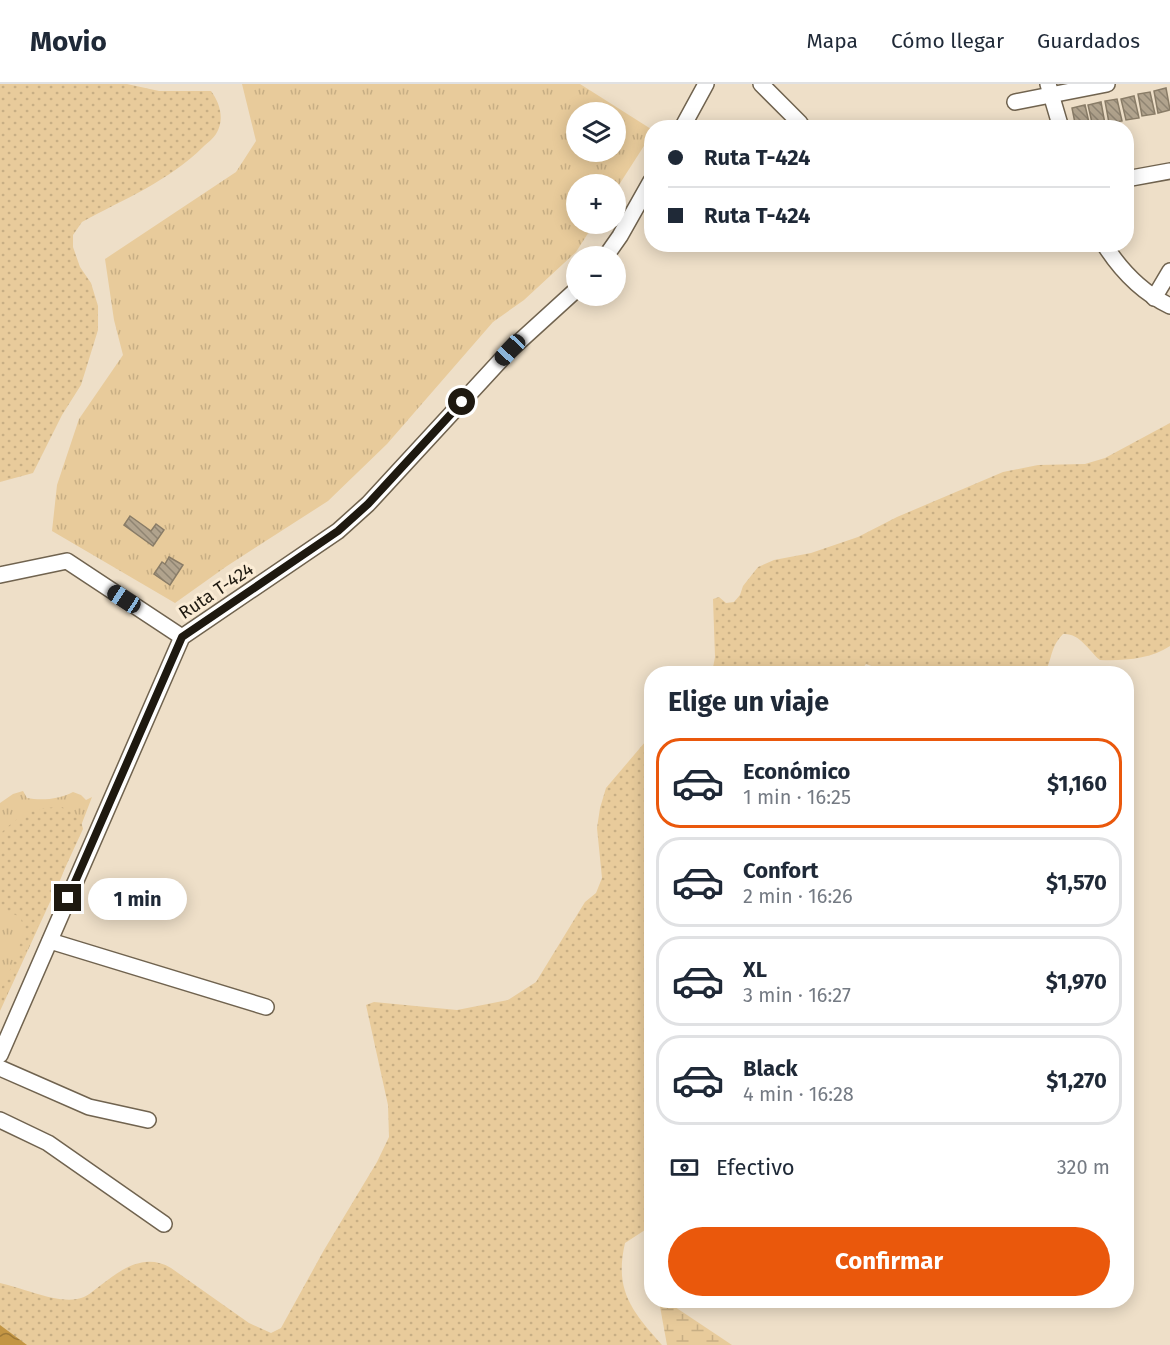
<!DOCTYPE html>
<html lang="es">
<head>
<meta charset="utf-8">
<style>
	:root { --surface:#fff; --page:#f2f2f3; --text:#1f2937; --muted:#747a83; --line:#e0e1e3; --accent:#ea580c }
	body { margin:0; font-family:"Fira Sans",sans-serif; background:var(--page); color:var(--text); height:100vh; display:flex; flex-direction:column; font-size:22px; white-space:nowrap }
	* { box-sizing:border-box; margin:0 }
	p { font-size:20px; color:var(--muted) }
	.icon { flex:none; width:33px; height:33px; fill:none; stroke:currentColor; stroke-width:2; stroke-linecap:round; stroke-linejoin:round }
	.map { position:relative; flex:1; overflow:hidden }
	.side { position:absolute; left:644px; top:582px; width:490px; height:642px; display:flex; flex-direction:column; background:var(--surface); border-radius:24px; box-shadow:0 3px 15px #0003 }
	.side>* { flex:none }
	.banner { position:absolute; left:644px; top:36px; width:490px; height:132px; border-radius:24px; box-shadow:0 3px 15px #0003; display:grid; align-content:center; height:132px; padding:0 24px; background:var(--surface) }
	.fabs { position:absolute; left:566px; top:18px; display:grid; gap:12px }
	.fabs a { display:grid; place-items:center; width:60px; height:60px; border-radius:50%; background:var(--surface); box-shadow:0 3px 15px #0003; font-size:30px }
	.end { position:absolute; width:27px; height:27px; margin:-14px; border:8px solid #1e1910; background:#fff; box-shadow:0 0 0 3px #fff }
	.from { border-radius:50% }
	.bubble { position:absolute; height:42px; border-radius:21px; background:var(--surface); box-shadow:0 3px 15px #0003; font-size:20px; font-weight:700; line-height:42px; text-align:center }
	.car { position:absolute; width:18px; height:36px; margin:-18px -9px; border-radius:8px; box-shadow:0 0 4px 2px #0007; background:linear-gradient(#222 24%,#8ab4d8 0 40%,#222 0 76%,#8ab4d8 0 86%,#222 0) }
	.banner b { display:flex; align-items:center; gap:21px; height:57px; font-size:22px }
	.banner b+b { border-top:2px solid var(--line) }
	.banner i { width:15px; height:15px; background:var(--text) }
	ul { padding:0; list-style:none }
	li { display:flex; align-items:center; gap:18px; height:90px; margin:0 12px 9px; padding:0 12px; border:3px solid var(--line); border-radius:24px }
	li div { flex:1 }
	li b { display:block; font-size:22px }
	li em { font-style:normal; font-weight:700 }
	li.active { border-color:var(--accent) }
	li>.icon { width:54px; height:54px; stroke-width:1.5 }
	h2 { padding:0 24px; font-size:27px; line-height:72px }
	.pay { display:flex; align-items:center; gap:15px; height:66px; padding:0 24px; font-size:22px }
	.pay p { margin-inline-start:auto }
	.primary-button { display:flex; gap:12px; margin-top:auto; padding:12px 24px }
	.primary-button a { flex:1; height:69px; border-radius:36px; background:var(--accent); color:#fff; font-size:24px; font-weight:700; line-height:69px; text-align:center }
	header { display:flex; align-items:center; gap:36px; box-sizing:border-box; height:84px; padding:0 30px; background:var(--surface); border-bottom:2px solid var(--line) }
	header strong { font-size:28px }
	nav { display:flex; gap:33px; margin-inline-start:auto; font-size:21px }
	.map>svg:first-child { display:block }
</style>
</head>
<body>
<header>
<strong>Movio</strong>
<nav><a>Mapa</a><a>Cómo llegar</a><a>Guardados</a></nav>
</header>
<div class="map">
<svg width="1170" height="1261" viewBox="0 0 1170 1261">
	<defs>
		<pattern id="grass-tufts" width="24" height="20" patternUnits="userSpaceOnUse" patternTransform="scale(1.5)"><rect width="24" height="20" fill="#e8cb9b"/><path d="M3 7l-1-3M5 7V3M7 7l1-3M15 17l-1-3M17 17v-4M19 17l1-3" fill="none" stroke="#c7ae84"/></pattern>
		<pattern id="wetland-marsh" width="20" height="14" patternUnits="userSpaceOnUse" patternTransform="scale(1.5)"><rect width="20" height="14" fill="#e8cb9b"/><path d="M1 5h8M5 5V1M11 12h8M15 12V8" fill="none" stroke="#c7ae84"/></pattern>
		<pattern id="park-dots" width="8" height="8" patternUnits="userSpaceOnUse" patternTransform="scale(1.5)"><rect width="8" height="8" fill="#e8cb9b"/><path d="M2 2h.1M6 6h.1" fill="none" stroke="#c7ae84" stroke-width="1.8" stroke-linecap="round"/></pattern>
		<pattern id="water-waves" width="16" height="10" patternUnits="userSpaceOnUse" patternTransform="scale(1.5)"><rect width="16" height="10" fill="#c39543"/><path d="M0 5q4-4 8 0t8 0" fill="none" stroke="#9e7937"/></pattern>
		<pattern id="building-back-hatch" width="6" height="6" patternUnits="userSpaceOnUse" patternTransform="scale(1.5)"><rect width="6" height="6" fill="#b1a38d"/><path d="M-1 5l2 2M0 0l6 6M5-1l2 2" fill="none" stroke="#8f8472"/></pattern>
	</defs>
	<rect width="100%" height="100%" fill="#eedfc8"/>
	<g fill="url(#grass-tufts)" fill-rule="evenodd">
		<path d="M 242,0 L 580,0 L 651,45 L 651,51 L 615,107 L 615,100 L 576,100 L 576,140 L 594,140 L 576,168 L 524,216 L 493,238 L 387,360 L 328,417 L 227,482 L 175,519 L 52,447 L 57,401 L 79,335 L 123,271 L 114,236 L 105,175 L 236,88 L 256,57 ZM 576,28 L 615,28 L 615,68 L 576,68 Z"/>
		<path d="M 23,707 L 27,714 C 42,717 60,715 73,708 L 81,711 L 86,716 L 92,713 L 61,794 L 0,927 L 0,719 L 13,710 Z"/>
	</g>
	<path fill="url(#wetland-marsh)" d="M 659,1217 L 666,1217 L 732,1261 L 667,1261 Z"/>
	<g fill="url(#park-dots)">
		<path d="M 0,0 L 127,0 L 159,7 L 211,7 C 220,19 225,36 216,50 C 213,55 207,59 203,63 C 169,97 124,115 82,138 L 73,151 L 73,163 L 80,183 L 91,199 L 98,222 L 98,246 L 81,301 L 62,331 L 33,389 L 0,398 Z"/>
		<path d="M 1170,339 L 1170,562 C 1151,575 1123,577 1100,576 C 1088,566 1080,549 1063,550 C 1050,564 1053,572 1045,589 L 890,589 L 866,580 L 859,589 L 712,589 L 715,573 L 713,515 L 719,513 L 726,519 L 734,518 L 740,511 L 743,502 L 758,483 L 774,476 L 811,469 L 858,453 L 897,433 L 1003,388 L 1038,381 L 1085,380 L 1105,374 Z"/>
		<path d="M 651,651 L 651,1145 L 645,1146 L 625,1159 C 614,1207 632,1227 662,1261 L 0,1261 L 0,1199 C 23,1204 55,1219 77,1215 C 86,1214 93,1207 101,1201 C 123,1184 145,1169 171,1184 L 249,1239 L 271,1249 L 281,1244 L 324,1166 L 377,1078 L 389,1053 L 388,1021 L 366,921 L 374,918 L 457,926 L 508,916 L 536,898 L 585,818 L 596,809 L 602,794 L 597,744 L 600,724 L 606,704 Z"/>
		<path d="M 62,723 L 80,733 L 83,745 L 0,925 L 0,907 L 12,882 L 25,846 L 20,833 L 0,824 L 0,750 C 22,729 31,724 62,723 Z"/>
	</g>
	<path fill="url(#water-waves)" d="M 0,1241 L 27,1261 L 0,1261 Z"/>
	<g fill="url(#building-back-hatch)" stroke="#897c67" stroke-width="1.5">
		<path d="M 1166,4 L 1170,26 L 1158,29 L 1154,7 Z"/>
		<path d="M 1150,8 L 1155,30 L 1142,32 L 1138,10 Z"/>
		<path d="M 1134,12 L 1139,34 L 1126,36 L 1121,15 Z"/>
		<path d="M 1117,15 L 1122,37 L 1109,39 L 1105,17 Z"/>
		<path d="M 1101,18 L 1105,40 L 1093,43 L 1088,21 Z"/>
		<path d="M 1085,21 L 1090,43 L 1076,44 L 1072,24 Z"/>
		<path d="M 130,432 L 151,447 L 156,440 L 164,446 L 153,462 L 124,441 Z"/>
		<path d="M 169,473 L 183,481 L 170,501 L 154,490 L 162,478 L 165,480 Z"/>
	</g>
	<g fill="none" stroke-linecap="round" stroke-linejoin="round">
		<defs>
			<g id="minor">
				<path d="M 761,0 L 800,39"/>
				<path d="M 1048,0 L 1061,44"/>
				<path d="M 1015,18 L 1107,0"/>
				<path d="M 682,44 L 706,0"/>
				<path d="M 1126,95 L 1170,87"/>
				<path d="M 1104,160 C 1121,187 1141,208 1170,222"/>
				<path d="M 606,172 L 620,152 L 651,97"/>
				<path d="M 1154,214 L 1170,187"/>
				<path d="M 0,491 L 67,477 L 182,553"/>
				<path d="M 50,857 L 266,923"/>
				<path d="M 0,971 L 182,553 L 338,447 L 368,420 L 510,266 L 576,206"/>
				<path d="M 0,984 L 89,1023 L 148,1036"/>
				<path d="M 0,1036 L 48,1059 L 164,1140"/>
			</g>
		</defs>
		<use href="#minor" stroke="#70634f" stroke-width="18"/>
		<use href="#minor" stroke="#fff" stroke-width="15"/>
	</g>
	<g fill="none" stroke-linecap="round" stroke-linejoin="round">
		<path stroke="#1e1910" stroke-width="8" d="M 68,814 L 182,553 L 338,447 L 368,420 L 462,318"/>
	</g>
	<g text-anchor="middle" stroke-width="6" stroke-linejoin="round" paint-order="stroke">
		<g font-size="18" fill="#1e1910" stroke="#fbecd5">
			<text transform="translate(216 507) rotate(-34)" y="6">Ruta T-424</text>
		</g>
	</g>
</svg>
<div class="fabs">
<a><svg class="icon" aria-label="layers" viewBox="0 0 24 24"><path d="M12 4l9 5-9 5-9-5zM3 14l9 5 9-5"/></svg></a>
<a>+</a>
<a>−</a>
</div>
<i class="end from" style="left:462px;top:318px"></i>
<i class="end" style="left:68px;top:814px"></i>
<div class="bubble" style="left:88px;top:794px;width:99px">1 min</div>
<i class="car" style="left:510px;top:266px;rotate:223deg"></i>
<i class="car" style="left:124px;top:515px;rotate:303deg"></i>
<div class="banner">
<b><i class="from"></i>Ruta T-424</b>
<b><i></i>Ruta T-424</b>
</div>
<section class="side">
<h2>Elige un viaje</h2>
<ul>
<li class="active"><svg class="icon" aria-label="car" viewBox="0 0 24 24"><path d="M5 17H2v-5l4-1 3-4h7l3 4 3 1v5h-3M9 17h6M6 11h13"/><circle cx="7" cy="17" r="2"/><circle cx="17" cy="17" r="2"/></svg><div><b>Económico</b><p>1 min · 16:25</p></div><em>$1,160</em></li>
<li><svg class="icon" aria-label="car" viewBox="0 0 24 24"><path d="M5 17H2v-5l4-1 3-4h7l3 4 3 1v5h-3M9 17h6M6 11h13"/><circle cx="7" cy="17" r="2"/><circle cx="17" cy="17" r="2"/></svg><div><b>Confort</b><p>2 min · 16:26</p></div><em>$1,570</em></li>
<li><svg class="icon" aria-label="car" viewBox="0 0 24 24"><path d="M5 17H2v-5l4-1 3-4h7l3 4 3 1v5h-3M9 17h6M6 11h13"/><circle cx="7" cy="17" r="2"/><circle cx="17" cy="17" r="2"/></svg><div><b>XL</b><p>3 min · 16:27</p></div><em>$1,970</em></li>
<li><svg class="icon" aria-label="car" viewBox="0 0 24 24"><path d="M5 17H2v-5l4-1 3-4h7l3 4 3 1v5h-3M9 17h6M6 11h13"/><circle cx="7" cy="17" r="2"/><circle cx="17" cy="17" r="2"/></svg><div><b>Black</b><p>4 min · 16:28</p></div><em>$1,270</em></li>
</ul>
<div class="pay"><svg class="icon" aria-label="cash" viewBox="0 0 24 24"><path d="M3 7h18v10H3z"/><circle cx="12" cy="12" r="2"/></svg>Efectivo<p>320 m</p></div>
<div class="primary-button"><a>Confirmar</a></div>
</section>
</div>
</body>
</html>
